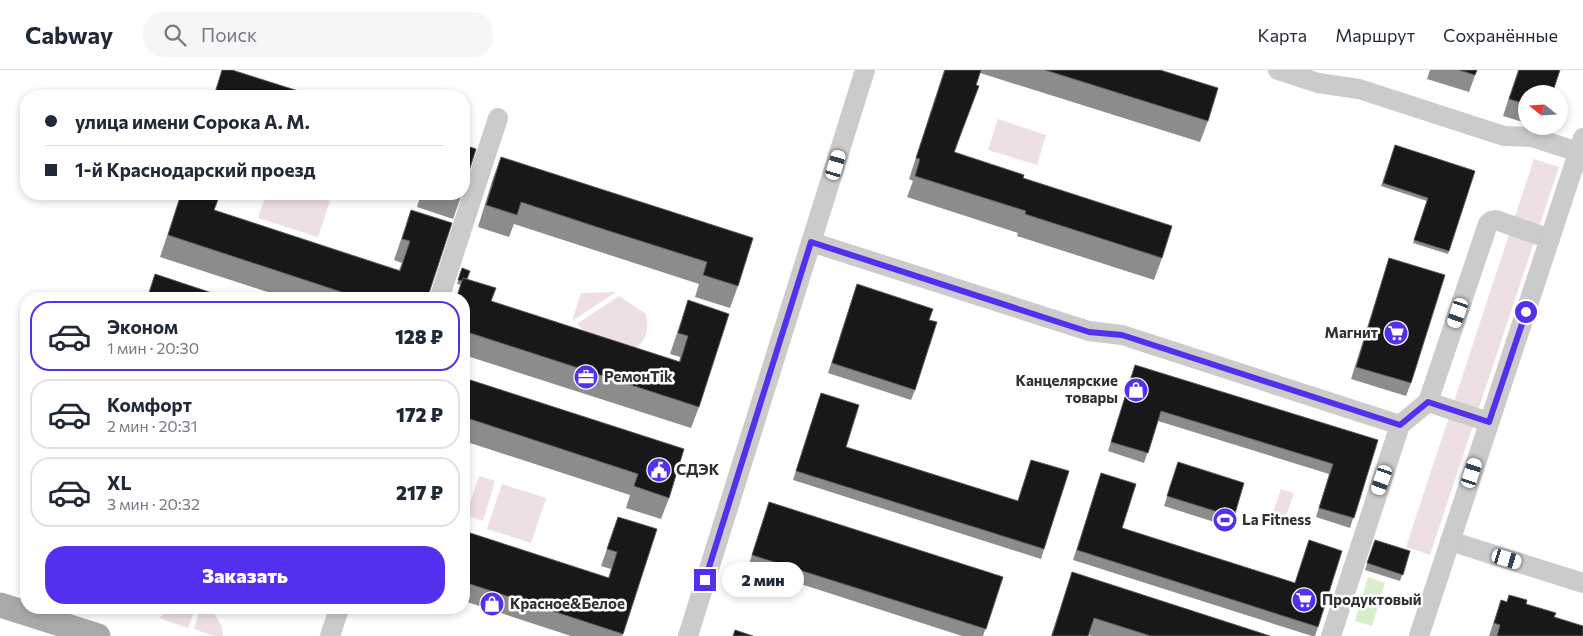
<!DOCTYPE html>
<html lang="ru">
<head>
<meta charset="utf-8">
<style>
	:root { --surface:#fff; --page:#f6f6f7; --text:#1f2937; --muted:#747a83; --line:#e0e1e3; --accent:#542fed }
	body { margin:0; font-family:Commissioner,sans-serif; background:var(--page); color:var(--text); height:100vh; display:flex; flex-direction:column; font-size:19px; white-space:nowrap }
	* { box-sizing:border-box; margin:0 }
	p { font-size:16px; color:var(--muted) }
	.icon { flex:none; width:28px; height:28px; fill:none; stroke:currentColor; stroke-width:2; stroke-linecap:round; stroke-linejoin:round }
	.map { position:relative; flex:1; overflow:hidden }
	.drawer { position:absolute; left:20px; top:222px; width:450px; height:322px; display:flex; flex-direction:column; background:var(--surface); border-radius:20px; box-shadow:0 2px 8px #0003 }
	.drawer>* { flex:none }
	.guide { position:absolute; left:20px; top:20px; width:450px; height:110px; border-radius:20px; box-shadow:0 2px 8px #0003; display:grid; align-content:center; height:110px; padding:0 25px; background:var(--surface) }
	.needle { width:32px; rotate:288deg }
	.controls { position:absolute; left:1518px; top:15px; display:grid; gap:10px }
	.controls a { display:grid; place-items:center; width:50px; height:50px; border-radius:50%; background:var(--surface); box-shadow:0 2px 8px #0003; font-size:25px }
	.end { position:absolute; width:22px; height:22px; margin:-11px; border:6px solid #542fed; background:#fff; box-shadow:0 0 0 2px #fff }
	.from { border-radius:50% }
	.bubble { position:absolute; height:35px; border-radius:18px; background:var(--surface); box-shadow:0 2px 8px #0003; font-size:16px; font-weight:800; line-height:35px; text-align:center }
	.car { position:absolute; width:15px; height:30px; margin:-15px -8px; border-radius:6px; box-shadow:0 0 4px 1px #0007; background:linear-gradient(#fff 24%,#345 0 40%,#fff 0 76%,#345 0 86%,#fff 0) }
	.guide b { display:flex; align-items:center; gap:18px; height:48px; font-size:19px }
	.guide b+b { border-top:1px solid var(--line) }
	.guide i { width:12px; height:12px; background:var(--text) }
	ul { padding:9px 0 0; list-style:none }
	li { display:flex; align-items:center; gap:15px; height:70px; margin:0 10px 8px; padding:0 15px; border:2px solid var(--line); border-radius:20px }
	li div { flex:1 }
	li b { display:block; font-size:19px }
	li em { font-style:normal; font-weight:800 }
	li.active { border-color:var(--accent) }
	li>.icon { width:45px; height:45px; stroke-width:1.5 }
	.action { display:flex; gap:10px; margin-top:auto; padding:10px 25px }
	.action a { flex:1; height:58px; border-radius:20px; background:var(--accent); color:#fff; font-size:20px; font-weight:800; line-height:58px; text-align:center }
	header { display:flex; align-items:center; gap:30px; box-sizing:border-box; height:70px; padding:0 25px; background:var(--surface); border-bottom:1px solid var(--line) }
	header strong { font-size:24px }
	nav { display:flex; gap:28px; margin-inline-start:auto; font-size:18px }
	.search { width:350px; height:45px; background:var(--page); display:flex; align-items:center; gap:12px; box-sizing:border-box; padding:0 18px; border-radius:20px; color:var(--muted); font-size:19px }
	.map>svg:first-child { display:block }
</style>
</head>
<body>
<header>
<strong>Cabway</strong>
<div class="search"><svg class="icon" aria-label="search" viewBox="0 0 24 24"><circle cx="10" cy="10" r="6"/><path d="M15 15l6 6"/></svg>Поиск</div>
<nav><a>Карта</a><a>Маршрут</a><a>Сохранённые</a></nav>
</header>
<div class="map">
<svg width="1583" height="566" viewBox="0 0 1583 566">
	<rect width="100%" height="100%" fill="#fff"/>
	<g fill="#eedfe3">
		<path d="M 998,49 L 1046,65 L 1037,95 L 988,80 Z"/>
		<path d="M 1534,89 L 1559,97 L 1430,485 L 1406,477 Z"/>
		<path d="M 266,124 L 306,124 L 330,131 L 318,167 L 258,148 Z"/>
		<path d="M 616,222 L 572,251 L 581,223 Z"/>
		<path d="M 619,226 L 646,244 C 650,262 645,275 627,282 L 585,262 L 577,254 Z"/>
		<path d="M 479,406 L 495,411 L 483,451 L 466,445 Z"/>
		<path d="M 502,414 L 546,428 L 531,473 L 487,459 Z"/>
		<path d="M 1281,419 L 1294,423 L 1283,455 L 1270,451 Z"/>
		<path d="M 169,539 L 195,539 L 188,558 L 159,548 Z"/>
		<path d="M 200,539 L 213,541 L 222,557 L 223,566 L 214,566 L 194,559 Z"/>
	</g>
	<path fill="#d7eecb" d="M 1368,507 L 1385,513 L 1372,556 L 1355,551 Z"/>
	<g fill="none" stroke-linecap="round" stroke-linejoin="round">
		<g stroke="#cbcbcb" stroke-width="20">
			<path d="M 1278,0 L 1318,13 L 1359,19 L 1504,66 L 1532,67 L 1578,82"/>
			<path d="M 811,172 L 1089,261 L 1122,265 L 1400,355"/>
			<path d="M 439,229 L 498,48"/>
			<path d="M 1428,332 L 1489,352"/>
			<path d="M 1450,471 L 1583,513"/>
			<path d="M 330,566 L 339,539"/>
			<path d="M 688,566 L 865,0"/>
			<path d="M 1331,566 L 1400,355 L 1428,332 L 1488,154 L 1491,151 L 1496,150 L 1550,169"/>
			<path d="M 1419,566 L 1583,68"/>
		</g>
		<path stroke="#a9a9a9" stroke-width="25" d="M 0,535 L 98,566"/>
	</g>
	<g fill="#8c8c8c">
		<path d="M 944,0 L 1160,0 L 1208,51 L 1200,72 L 980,3 L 955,82 L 1023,108 L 1162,188 L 1154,210 L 1017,166 L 1018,163 L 907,127 L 913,111 L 909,109 Z"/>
		<path d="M 1430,0 L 1477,0 L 1469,22 L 1427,9 Z"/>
		<path d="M 1518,0 L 1560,0 L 1526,24 L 1526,53 L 1503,46 Z"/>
		<path d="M 1395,75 L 1475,101 L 1448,184 L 1413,173 L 1427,131 L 1381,116 Z"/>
		<path d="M 501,87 L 753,168 L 738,216 L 730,238 L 695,227 L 699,214 L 514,154 L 509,167 L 478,157 L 493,108 Z"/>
		<path d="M 181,124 L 214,140 L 399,200 L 402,193 L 394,190 L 411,140 L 427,229 L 289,229 L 160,187 Z"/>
		<path d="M 420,124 L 462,124 L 453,149 L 417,137 L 421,124 Z"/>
		<path d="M 1389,188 L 1411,313 L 1406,326 L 1351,309 Z"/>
		<path d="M 462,198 L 467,209 L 491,231 L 679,292 L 680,287 L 670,284 L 688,230 L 699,337 L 691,358 L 464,285 L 464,229 L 456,229 L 461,215 L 457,214 Z"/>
		<path d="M 857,214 L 929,250 L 915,320 L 911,330 L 828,303 Z"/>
		<path d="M 1135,295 L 1378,370 L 1350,458 L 1316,447 L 1329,404 L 1158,351 L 1144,393 L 1108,381 Z"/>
		<path d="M 464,308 L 684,379 L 669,428 L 661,449 L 626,438 L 630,425 L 464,371 Z"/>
		<path d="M 821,323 L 846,377 L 1018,431 L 1031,390 L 1044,479 L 1041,489 L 793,410 Z"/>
		<path d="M 1178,392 L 1234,447 L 1230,457 L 1164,436 Z"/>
		<path d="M 1101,403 L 1122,458 L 1295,513 L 1309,470 L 1318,557 L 1315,566 L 1312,566 L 1073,490 Z"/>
		<path d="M 769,432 L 1003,507 L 983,566 L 962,566 L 748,497 Z"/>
		<path d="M 618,447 L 623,564 L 622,566 L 571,566 L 464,531 L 464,461 L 608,508 L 611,499 L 601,496 Z"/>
		<path d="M 1375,470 L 1410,481 L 1400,511 L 1365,500 Z"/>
		<path d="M 1072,502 L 1270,566 L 1092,566 L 1088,565 L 1088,566 L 1051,566 Z"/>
		<path d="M 1509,525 L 1526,534 L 1554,547 L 1583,566 L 1489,566 L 1501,530 L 1507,532 Z"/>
	</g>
	<g fill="#181818" stroke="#5d5d5d">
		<path d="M 222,0 L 232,0 L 314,26 L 214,26 Z"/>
		<path d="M 945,0 L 981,0 L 976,15 L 979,16 L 954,82 L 1024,105 L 1023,108 L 1172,156 L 1162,188 L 1025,144 L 1026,141 L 915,106 L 920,89 L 916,88 Z"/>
		<path d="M 1045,0 L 1160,0 L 1218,18 L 1208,51 Z"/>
		<path d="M 1459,0 L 1477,0 L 1475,5 Z"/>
		<path d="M 1519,0 L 1560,0 L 1552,24 L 1526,24 L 1526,34 L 1509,29 Z"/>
		<path d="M 464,75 L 476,79 L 464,117 Z"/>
		<path d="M 1395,75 L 1475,101 L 1449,181 L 1414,170 L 1428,128 L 1383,113 Z"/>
		<path d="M 501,87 L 753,168 L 738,216 L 703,205 L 707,192 L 606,160 L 521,132 L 517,145 L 486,135 Z"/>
		<path d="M 181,124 L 207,124 L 219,127 L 214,140 L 400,201 L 410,171 L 402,169 L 411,140 L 452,153 L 427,229 L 363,229 L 168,165 Z"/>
		<path d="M 450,124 L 462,124 L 460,127 Z"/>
		<path d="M 1389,188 L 1445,205 L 1411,313 L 1356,297 Z"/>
		<path d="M 462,198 L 470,201 L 467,209 L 463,208 L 462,211 L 458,210 Z"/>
		<path d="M 155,204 L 230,229 L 147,229 Z"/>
		<path d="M 463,208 L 496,218 L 491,231 L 680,292 L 688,266 L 678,263 L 688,230 L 729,244 L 699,337 L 464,261 L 464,229 L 456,229 Z"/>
		<path d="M 857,214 L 933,239 L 929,250 L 937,252 L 915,320 L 832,293 Z"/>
		<path d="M 1135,295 L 1378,370 L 1354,448 L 1319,438 L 1333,394 L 1161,341 L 1148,383 L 1111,372 Z"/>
		<path d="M 464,308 L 684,379 L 669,428 L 634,416 L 638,404 L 464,347 Z"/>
		<path d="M 821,323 L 859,335 L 846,377 L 1018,431 L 1031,390 L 1069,401 L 1044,479 L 796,401 Z"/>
		<path d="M 1178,392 L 1244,413 L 1234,447 L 1167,426 Z"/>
		<path d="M 1101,403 L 1136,414 L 1122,458 L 1295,513 L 1309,470 L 1342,481 L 1318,557 L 1077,480 Z"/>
		<path d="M 769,432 L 1003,507 L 986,559 L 752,485 Z"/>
		<path d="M 618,447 L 657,459 L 623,564 L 464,512 L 464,461 L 609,508 L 617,482 L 607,479 Z"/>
		<path d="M 1375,470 L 1410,481 L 1403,505 L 1367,493 Z"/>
		<path d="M 1072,502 L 1270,566 L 1151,566 L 1094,548 L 1088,566 L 1052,566 Z"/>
		<path d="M 1509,525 L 1527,530 L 1526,534 L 1556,543 L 1554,547 L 1583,556 L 1583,566 L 1497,566 L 1500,555 L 1494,553 L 1501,530 L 1507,532 Z"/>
		<path d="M 735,560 L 753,566 L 733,566 Z"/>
	</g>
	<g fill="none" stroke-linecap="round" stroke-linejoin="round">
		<path stroke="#542fed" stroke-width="6" d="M 705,510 L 811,172 L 1089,262 L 1122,265 L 1400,355 L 1428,332 L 1489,352 L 1526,242"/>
	</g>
	<defs>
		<symbol id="supermarket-disc" viewBox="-11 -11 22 22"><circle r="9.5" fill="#542fed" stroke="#fff"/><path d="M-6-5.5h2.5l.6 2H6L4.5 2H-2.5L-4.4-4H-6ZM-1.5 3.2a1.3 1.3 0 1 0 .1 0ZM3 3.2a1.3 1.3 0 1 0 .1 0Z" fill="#fff"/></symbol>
		<symbol id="office-disc" viewBox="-11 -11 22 22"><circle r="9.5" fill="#542fed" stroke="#fff"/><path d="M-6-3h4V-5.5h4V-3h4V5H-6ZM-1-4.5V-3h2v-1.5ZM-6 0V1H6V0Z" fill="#fff"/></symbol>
		<symbol id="shop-disc" viewBox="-11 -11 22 22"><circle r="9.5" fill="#542fed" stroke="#fff"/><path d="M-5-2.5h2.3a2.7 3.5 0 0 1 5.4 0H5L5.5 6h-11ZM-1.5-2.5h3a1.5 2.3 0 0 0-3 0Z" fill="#fff"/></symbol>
		<symbol id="civic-disc" viewBox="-11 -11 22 22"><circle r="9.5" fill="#542fed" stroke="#fff"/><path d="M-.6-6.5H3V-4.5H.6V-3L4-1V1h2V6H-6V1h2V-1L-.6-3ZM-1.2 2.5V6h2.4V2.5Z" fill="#fff"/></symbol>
		<symbol id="stadium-disc" viewBox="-11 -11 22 22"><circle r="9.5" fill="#542fed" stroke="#fff"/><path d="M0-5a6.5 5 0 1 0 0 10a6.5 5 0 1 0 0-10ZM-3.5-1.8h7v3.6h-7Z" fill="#fff"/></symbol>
	</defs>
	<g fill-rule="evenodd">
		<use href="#supermarket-disc" x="1382" y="249" width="28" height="28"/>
		<use href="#office-disc" x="572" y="293" width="28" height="28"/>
		<use href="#shop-disc" x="1122" y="306" width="28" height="28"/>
		<use href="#civic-disc" x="645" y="386" width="28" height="28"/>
		<use href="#stadium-disc" x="1211" y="436" width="28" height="28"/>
		<use href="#supermarket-disc" x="1290" y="516" width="28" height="28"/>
		<use href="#shop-disc" x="478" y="520" width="28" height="28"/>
	</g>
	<g text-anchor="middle" stroke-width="5" stroke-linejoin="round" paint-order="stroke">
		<g font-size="15" font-weight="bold" fill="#313131" stroke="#fff" text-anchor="start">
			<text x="1378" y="268" text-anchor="end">Магнит</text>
			<text x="604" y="312">РемонTik</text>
			<text x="1118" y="316" text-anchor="end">Канцелярские<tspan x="1118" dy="17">товары</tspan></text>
			<text x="676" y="405">СДЭК</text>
			<text x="1242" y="455">La Fitness</text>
			<text x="1322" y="535">Продуктовый</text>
			<text x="510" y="539">Красное&amp;Белое</text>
		</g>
	</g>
</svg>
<div class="controls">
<a><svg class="needle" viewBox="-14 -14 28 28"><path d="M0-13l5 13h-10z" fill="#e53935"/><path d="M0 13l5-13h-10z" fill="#747a83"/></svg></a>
</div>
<i class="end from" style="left:1526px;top:242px"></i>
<i class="end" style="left:705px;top:510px"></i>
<div class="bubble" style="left:722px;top:492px;width:82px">2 мин</div>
<i class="car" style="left:836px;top:95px;rotate:17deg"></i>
<i class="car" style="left:1458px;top:243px;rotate:199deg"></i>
<i class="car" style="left:1472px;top:403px;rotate:18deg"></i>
<i class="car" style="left:1382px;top:410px;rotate:199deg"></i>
<i class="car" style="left:1507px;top:489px;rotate:107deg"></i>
<div class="guide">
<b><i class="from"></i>улица имени Сорока А. М.</b>
<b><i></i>1-й Краснодарский проезд</b>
</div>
<section class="drawer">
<ul>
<li class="active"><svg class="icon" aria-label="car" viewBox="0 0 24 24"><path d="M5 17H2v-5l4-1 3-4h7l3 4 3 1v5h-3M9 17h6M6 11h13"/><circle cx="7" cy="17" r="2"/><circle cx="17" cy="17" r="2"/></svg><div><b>Эконом</b><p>1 мин · 20:30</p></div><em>128 ₽</em></li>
<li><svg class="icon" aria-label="car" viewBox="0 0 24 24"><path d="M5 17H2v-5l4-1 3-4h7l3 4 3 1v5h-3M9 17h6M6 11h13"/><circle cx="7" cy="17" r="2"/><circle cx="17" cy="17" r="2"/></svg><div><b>Комфорт</b><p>2 мин · 20:31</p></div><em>172 ₽</em></li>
<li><svg class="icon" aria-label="car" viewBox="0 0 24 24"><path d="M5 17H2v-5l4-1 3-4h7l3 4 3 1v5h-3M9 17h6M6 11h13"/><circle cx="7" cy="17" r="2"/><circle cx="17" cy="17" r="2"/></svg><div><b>XL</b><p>3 мин · 20:32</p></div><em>217 ₽</em></li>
</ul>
<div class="action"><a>Заказать</a></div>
</section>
</div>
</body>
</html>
